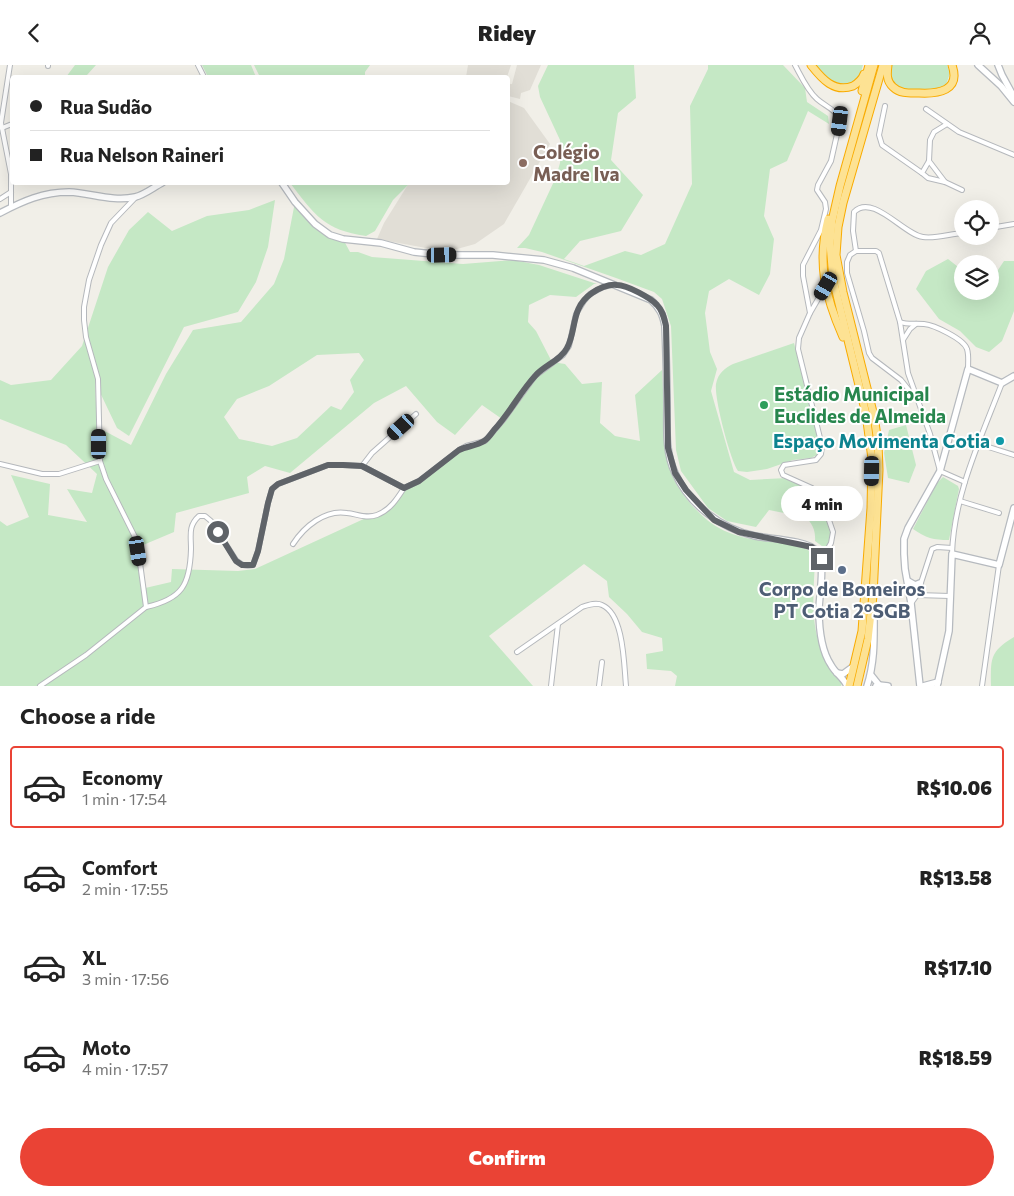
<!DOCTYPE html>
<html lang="en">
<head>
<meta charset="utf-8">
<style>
	:root { --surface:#fff; --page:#f2f2f2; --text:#222; --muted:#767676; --line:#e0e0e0; --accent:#ea4335 }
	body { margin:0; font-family:Commissioner,sans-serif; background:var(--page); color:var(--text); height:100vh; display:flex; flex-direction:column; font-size:19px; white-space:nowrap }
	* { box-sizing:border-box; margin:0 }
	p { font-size:16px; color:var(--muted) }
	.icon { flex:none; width:28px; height:28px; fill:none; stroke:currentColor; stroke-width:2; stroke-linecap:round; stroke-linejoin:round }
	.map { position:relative; height:621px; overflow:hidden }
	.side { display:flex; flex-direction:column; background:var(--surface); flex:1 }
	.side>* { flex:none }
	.top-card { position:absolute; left:10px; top:10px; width:500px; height:110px; border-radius:5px; box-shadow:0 5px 20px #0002; display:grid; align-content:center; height:110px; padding:0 20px; background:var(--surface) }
	.controls { position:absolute; left:954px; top:135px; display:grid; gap:10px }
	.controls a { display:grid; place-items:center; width:45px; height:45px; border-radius:50%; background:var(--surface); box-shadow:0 5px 20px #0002; font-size:25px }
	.end { position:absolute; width:22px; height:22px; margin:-11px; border:6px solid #5f6368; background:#fff; box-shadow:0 0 0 2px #fff }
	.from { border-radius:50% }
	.bubble { position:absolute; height:35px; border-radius:18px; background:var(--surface); box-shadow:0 5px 20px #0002; font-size:16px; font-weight:800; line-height:35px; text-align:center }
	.car { position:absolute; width:15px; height:30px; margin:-15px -8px; border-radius:6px; box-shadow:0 0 4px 1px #0007; background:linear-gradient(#222 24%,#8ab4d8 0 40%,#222 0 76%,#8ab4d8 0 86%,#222 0) }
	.top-card b { display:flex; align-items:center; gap:18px; height:48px; font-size:19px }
	.top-card b+b { border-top:1px solid var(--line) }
	.top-card i { width:12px; height:12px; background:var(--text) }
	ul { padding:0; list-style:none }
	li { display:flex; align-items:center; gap:15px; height:82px; margin:0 10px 8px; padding:0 10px; border:2px solid transparent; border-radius:5px }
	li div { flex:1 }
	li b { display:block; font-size:19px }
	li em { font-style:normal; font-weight:800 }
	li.current { border-color:var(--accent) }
	li>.icon { width:45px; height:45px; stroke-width:1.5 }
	h2 { padding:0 20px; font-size:22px; line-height:60px }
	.primary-button { display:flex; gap:10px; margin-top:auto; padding:10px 20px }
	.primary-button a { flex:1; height:58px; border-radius:30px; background:var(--accent); color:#fff; font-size:20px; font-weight:800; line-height:58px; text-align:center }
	header { display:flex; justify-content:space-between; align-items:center; height:65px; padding:0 20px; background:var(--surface); font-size:22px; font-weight:800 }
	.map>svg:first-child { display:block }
</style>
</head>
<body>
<header><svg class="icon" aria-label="back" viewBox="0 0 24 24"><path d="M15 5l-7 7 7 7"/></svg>Ridey<svg class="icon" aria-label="person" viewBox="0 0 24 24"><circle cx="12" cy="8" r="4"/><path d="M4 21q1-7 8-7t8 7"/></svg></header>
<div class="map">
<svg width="1014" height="621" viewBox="0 0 1014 621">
	<rect width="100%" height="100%" fill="#f1efe8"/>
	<g fill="#e1ded6">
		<path d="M 468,0 L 511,0 L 507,12 L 466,12 Z"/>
		<path d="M 517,0 L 541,0 L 530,25 L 521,28 L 520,34 L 508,31 L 510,19 L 512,19 Z"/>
		<path d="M 508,36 L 524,43 L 550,79 L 504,159 L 475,179 L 457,184 L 426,183 L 377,174 L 384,158 L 409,118 L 508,118 Z"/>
	</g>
	<g fill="#c5e8c5" fill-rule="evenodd">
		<path d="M 75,0 L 96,0 L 87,10 L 88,12 L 66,12 Z"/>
		<path d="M 202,0 L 251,0 L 256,12 L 208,12 Z"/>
		<path d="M 254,0 L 370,0 L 365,7 L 365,12 L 260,12 Z"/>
		<path d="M 548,0 L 634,0 L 636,33 L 618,48 L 611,95 L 643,130 L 621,166 L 580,176 L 564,194 L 584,201 L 625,186 L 641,190 L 665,179 L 692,119 L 690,41 L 708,4 L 708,0 L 783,0 L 805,23 L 807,37 L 828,51 L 829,59 L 808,46 L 787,96 L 770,104 L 764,151 L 774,174 L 770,209 L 759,230 L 729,214 L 709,226 L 705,248 L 710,287 L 717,304 L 711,326 L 734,407 L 750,415 L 787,413 L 811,424 L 820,432 L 832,467 L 830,479 L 826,484 L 815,476 C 816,462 810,456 800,446 L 789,449 L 769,445 L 756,462 L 727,456 L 708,443 L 681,406 L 676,385 L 671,261 L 662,234 L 654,227 L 616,213 L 542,187 L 525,183 L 517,183 L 529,170 L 556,112 L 560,98 L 561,86 L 560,75 L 540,32 L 538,21 Z"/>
		<path d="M 815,0 L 863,0 L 860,11 L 853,18 L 839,21 L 831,18 Z"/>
		<path d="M 891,0 L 947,0 L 950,8 L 946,20 L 935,27 L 901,25 L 891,17 Z"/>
		<path d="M 290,118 L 410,118 L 393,135 L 375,166 L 366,171 C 324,165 315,150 290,118 Z"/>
		<path d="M 275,135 L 268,182 L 256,217 L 238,247 L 184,262 L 129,371 L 117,363 L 95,317 L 97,362 L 131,380 L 166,309 L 193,265 L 241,257 L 274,219 L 284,194 L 295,137 L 315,159 L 343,174 L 350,187 L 358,187 L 372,192 L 463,199 L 513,195 L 539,200 L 597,219 L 594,219 L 576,232 L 550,230 L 529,240 L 528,257 L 536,266 L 552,297 L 565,299 L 582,319 L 602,317 L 600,358 L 615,371 L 640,376 L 635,330 L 662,305 C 663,325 664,346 665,366 C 666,380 666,395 671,408 C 678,427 702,455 721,464 C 728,468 738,471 746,473 C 769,479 804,469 815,495 C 814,523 810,553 820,581 C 825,594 834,606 842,618 L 841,621 L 675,621 L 677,611 L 671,606 L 647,604 L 646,589 L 663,586 L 662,573 L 642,567 L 627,549 L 609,532 L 607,516 L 584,499 L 489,571 L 533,621 L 0,621 L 0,456 L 7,461 L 29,452 L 11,410 L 50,419 L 48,450 L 87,457 L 67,424 L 92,428 L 97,409 L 66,380 L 0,354 L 0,315 L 11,320 L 51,315 L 82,281 L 108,202 L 129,165 L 148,147 L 172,166 L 207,151 L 249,145 ZM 359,288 L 364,295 L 350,315 L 354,327 L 341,345 L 331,341 L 297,373 L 272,381 L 239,374 L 224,352 L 237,334 L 269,321 L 317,290 ZM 406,321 L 437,357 L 455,370 L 482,340 L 502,354 L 485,376 L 459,385 L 419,416 L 404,423 L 394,439 L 378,450 L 368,452 L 255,504 L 238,506 L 172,504 L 171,517 L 141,524 L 136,483 L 174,467 L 176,448 L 249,428 L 247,412 L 265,401 L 290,408 L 374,338 Z"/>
		<path d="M 948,194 L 962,205 L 962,226 L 990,226 L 990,211 L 994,211 L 1004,196 L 1014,196 L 1014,246 L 1002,276 L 989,287 L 976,282 L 960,266 L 939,254 L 916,224 L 926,206 Z"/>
		<path d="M 794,278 L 820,382 L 817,390 L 811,393 L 793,395 L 767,404 L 747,407 L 738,406 C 730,394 714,333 716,319 C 718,308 725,303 733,299 Z"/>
		<path d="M 906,360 L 916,400 L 909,418 L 888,413 L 884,388 L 889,365 Z"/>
		<path d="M 943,412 L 958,421 L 959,424 L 949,475 C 933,475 926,473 913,464 L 937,418 Z"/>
		<path d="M 1014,572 L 1014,621 L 991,621 C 991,594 989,587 1014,572 Z"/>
	</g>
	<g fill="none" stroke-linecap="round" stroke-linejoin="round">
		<defs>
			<g id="street">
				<path d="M 10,0 L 1,58 L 11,109 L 11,141"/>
				<path d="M 198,0 L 204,12"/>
				<path d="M 795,0 C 801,11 807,25 817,34 C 826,42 836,44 840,56 L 831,96 L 818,120 L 817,125 L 825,137 L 826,144 L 821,165 L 803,200 L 803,211 L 810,248 L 799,273 L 798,284 L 822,381 L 821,389 L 816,395 L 784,400 L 781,405 L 783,410 L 812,423 L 821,432 L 833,467 L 831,478 L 822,494"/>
				<path d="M 48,1 L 48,0"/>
				<path d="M 885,41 L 879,70 L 882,80 L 922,108"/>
				<path d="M 926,44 L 959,67 L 1014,90"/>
				<path d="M 947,59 L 934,67 L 930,75 L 929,96 L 922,108 L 928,113 L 945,117 L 962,125"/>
				<path d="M 2,63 L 12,59"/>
				<path d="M 929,96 L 945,117"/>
				<path d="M 0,134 L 11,127"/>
				<path d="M 990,163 L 1014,159"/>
				<path d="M 856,186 L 876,186 L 879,188 L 900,257 L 908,308 L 930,369 L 940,406 L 965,417"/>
				<path d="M 856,186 L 850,190 L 847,197 L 847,208 L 864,266 L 869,288 L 872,293 L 901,315 L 913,330"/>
				<path d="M 856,186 L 853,166 L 854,147 C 873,128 904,170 923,172 C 935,174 950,169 962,168"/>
				<path d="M 810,248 L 825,222"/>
				<path d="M 900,257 C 908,260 915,258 924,259 C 934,260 964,274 967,284 C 969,290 968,298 968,304"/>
				<path d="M 903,275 L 910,264 L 916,259"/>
				<path d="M 979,379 L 1014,390"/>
				<path d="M 0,399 L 42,409 L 59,409 L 100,396"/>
				<path d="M 362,401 L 372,388 L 416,349"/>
				<path d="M 404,423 L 419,416 L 459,385 L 466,381 L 485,376 L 504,354 L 535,311 L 563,290 L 569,281 L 576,249 L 584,236 L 590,229 L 603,222 L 612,220"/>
				<path d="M 960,436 L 999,448"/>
				<path d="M 293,479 C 304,462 325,444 347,448 C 357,449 366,454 377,450 C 390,445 397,434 404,423"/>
				<path d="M 952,489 C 954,429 981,373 1002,318"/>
				<path d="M 917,530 L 950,531"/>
				<path d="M 912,537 L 917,530 L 932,484 L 937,482 L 952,483"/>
				<path d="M 146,542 C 182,534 190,520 191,484 C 191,470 188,461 199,451 L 205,451 L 211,456 L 236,495 C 242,500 245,502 253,500 L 258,486 L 268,438 L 272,424 L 278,419 L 328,400 L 343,400 L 362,401 L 404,423"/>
				<path d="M 517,587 L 582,542 C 588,540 596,537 602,540 C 624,549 624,600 626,621"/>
				<path d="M 40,621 L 86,590 L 146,542 L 137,476 L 106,414 L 100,396 L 98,314 L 86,272 L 84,255 L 84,242 L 89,215 L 101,180 L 111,158 L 135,133"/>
				<path d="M 551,621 L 558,559"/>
				<path d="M 599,621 L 602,597"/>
				<path d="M 982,621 L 999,500"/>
			</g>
			<g id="secondary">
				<path d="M 978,0 L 1001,21 L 1014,37"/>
				<path d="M 998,0 L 1002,10 L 1014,32"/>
				<path d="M 282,118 L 295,137 L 315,159 L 330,170 L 343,174 L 381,178 L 414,187 L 442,190 L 493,190 L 544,195 L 573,203 L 651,235 C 660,243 663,250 665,261 C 666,288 667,314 667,341 C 667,363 665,387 675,408 C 689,440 722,464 755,471 C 770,474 807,475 817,486 C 826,497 819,531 819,545 C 819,563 821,585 831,600 C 835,608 844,613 847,621"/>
				<path d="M 0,148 C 23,136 43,127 69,127 C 91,128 113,137 135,132 C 144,130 154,122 162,118"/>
				<path d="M 908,516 L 915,520 L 920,518"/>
				<path d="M 837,608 L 843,609 L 854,601"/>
				<path d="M 871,610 L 879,620"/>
				<path d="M 867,621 C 875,597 874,573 874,548"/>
				<path d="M 876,621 L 879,620 L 888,621"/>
				<path d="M 920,621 L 911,538 L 905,504 L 904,489 L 904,474 L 908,463 L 940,406 L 968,304 L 1002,318 L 1014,311"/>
				<path d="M 923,621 L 938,617"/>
				<path d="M 937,621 L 949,566 L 952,489 L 999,500 L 1014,443"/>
			</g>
			<g id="highway">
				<path d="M 811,0 C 822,14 834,28 853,21 C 858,18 862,15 864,9"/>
				<path d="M 888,0 C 887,8 886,16 893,22 C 900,29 910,28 919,28 C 938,29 961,26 952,0"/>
				<path d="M 862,26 L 869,0"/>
				<path d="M 828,154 C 817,198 825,231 843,272"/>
				<path d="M 849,621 L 862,566 L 871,443 L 872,394 L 866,349 L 833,214 L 830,179 L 832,156 L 840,121 L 874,0"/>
				<path d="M 857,621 L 868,574 L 873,531 L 879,405 L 878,378 L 874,351 L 843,227 L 836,190 L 838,162 L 843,138 L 883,0"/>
			</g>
		</defs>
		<use href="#street" stroke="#b5b8bc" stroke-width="6"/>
		<use href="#secondary" stroke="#b6babf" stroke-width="8"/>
		<use href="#highway" stroke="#f9ab00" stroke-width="9"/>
		<use href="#street" stroke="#fff" stroke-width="4"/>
		<use href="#secondary" stroke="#fff" stroke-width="5.5"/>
		<use href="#highway" stroke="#fde293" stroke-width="7"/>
	</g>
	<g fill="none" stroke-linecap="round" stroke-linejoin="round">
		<path stroke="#5f6368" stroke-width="6" d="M 218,467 L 236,496 L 242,500 L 253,500 L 258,486 L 268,438 L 272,424 L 278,419 L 328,400 L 343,400 L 362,401 L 404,423 L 419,416 L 459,385 C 467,381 476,381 484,376 C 488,374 491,369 494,365 C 510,348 520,327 536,310 C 545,300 561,295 567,283 C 577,265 570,243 592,228 C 598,224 608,219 617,220 C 627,220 651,233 657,240 C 663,246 664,253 666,261 L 668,383 L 675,408 L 686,425 L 714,455 L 739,467 L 812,482 L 817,486 L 822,494"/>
	</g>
	<circle fill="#8d6e63" stroke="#fff" stroke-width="2" cx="523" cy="98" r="5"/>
	<circle fill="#2e9e5b" stroke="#fff" stroke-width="2" cx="764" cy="340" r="5"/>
	<circle fill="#0f9aa8" stroke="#fff" stroke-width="2" cx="1000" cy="376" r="5"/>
	<circle fill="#5c6f8a" stroke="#fff" stroke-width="2" cx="842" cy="505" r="5"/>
	<g text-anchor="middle" stroke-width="4" stroke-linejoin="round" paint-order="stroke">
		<g font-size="19" font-weight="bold" fill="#785e54" stroke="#fff" text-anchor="start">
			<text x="533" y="94">Colégio<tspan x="533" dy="22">Madre Iva</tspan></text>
		</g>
		<g font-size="19" font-weight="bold" fill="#27864d" stroke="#fff" text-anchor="start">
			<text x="774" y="336">Estádio Municipal<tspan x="774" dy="22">Euclides de Almeida</tspan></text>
		</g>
		<g font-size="19" font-weight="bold" fill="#0d838f" stroke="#fff" text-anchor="end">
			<text x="990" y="383">Espaço Movimenta Cotia</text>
		</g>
		<g font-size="19" font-weight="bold" fill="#4e5e75" stroke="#fff">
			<text x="842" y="531">Corpo de Bomeiros<tspan x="842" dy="22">PT Cotia 2ºSGB</tspan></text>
		</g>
	</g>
</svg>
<div class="controls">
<a><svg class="icon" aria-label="locate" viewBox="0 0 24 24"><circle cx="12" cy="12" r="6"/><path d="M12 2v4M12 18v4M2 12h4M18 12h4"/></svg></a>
<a><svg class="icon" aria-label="layers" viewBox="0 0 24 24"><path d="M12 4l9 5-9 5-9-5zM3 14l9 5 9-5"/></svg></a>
</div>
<i class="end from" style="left:218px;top:467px"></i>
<i class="end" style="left:822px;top:494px"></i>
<div class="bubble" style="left:781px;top:421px;width:82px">4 min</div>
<i class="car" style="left:840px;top:56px;rotate:187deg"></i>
<i class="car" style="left:442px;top:190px;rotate:89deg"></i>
<i class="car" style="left:826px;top:221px;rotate:210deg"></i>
<i class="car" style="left:401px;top:362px;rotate:228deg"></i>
<i class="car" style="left:99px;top:379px;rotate:0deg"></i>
<i class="car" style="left:872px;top:406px;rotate:181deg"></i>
<i class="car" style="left:138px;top:486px;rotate:171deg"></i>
<div class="top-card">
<b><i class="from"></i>Rua Sudão</b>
<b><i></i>Rua Nelson Raineri</b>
</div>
</div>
<section class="side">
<h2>Choose a ride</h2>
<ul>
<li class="current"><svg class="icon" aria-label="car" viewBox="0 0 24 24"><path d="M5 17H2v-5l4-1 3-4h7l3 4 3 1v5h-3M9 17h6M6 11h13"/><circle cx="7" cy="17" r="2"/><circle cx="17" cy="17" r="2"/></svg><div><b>Economy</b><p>1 min · 17:54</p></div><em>R$10.06</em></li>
<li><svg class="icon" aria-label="car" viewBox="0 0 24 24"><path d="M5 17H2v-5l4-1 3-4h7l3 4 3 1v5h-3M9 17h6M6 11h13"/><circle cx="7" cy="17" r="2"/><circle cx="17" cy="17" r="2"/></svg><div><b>Comfort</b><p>2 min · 17:55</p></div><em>R$13.58</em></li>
<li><svg class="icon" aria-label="car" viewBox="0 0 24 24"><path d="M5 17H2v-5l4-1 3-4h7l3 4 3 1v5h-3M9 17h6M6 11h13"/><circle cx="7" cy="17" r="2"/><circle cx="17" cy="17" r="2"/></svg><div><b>XL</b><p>3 min · 17:56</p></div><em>R$17.10</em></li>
<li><svg class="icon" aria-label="car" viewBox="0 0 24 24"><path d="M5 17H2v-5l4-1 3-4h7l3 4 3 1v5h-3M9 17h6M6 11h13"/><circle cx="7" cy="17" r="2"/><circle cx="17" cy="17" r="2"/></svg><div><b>Moto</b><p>4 min · 17:57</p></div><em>R$18.59</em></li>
</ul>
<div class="primary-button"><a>Confirm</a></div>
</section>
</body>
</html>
